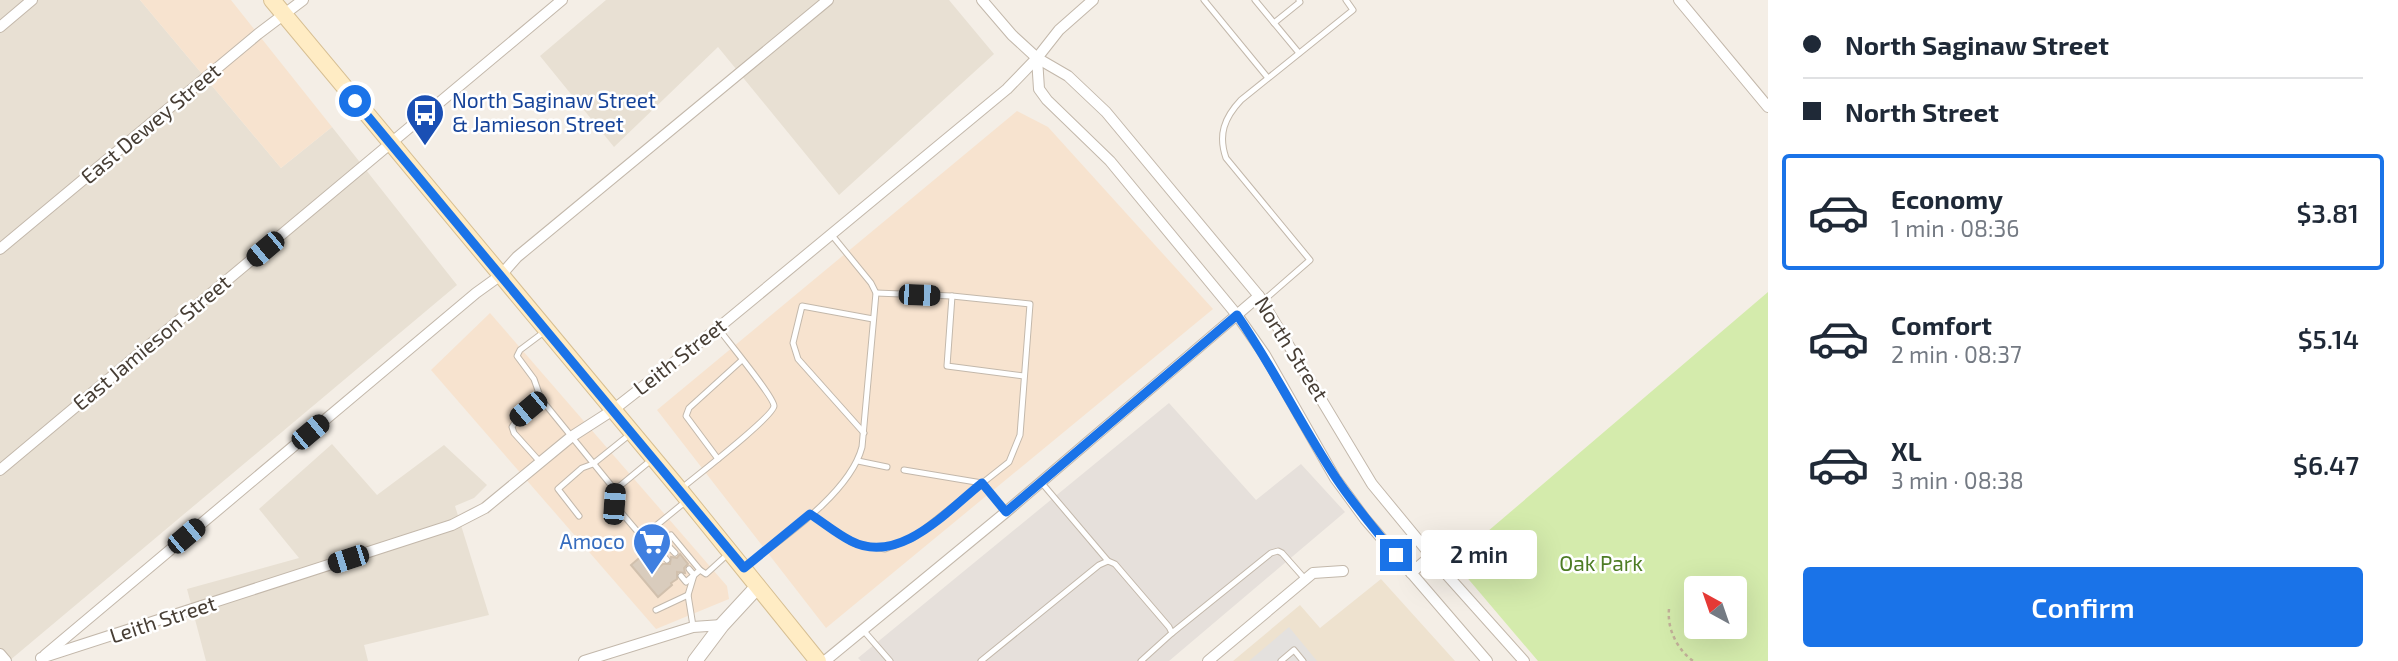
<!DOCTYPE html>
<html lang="en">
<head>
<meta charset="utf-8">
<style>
	:root { --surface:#fff; --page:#f6f6f7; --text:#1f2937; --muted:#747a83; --line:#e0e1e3; --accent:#1a73e8 }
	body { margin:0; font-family:"Exo 2",sans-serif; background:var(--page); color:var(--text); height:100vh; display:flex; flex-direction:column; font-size:26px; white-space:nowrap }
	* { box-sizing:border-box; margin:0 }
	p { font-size:23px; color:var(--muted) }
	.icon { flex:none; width:38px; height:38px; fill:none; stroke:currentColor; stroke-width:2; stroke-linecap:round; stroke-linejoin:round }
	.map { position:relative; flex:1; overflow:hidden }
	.details { display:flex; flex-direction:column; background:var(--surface); width:630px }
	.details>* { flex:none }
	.banner { display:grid; align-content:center; height:154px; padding:0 35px; background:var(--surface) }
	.needle { width:46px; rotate:320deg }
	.fabs { position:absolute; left:1684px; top:576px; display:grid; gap:14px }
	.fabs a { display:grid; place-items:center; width:63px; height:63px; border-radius:7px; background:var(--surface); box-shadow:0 7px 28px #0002; font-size:35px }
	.end { position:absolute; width:32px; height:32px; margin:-16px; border:9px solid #1a73e8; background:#fff; box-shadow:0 0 0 4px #fff }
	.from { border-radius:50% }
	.bubble { position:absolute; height:49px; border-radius:7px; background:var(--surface); box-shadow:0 7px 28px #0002; font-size:23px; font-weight:600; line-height:49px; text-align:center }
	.car { position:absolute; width:21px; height:42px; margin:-21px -10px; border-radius:9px; box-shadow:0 0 5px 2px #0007; background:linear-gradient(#222 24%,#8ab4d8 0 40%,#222 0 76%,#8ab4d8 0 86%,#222 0) }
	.banner b { display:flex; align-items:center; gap:24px; height:66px; font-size:26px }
	.banner b+b { border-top:2px solid var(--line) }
	.banner i { width:18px; height:18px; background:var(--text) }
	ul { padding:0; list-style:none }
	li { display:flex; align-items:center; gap:21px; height:116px; margin:0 14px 10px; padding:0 21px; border:4px solid transparent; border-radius:7px }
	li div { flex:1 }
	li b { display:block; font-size:26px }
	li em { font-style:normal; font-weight:600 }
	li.active { border-color:var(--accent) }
	li>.icon { width:63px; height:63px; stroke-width:1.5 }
	.primary-button { display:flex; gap:14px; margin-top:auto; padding:14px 35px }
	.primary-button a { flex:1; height:80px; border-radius:7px; background:var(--accent); color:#fff; font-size:28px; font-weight:600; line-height:80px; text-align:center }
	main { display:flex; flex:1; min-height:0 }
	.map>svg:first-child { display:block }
</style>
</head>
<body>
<main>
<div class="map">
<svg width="1768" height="661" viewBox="0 0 1768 661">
	<rect width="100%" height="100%" fill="#f4eee6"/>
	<g fill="#e8e0d3">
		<path d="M 0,0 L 140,0 L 281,168 L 332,127 L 457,285 L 9,661 L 0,661 Z"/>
		<path d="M 606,0 L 949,0 L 994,54 L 839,195 L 718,47 L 614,147 L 540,56 Z"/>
		<path d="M 332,444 L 377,495 L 444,445 L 487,485 L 474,498 L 455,506 L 489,615 L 364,645 L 368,661 L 206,661 L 187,589 L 299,558 L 259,509 Z"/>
	</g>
	<g fill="#f7e3cf">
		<path d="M 140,0 L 231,0 L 332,127 L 281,168 Z"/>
		<path d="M 1017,111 L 1048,127 L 1213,309 L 826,628 L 657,410 Z"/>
		<path d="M 490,313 L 727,586 L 729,599 L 656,629 L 431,370 Z"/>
	</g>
	<path fill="#e6e0db" d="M 1169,403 L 1256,500 L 1301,464 L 1345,512 L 1169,661 L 861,661 L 858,658 Z"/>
	<path fill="#eee2cf" d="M 1381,579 L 1455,661 L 1233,661 L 1300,605 L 1320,628 Z"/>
	<path fill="#d4ebac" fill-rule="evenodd" d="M 1768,292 L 1768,661 L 1538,661 L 1453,561 ZM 1696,588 L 1734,588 L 1734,626 L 1696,626 Z"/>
	<path fill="#e4e1de" d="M 1289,627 L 1317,661 L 1249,661 Z"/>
	<path fill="#d9ccbd" stroke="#d1c0ad" stroke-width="2" d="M 645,553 L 658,568 L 663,564 L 670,564 L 671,557 L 677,558 L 680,554 L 688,564 L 684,568 L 685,573 L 677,572 L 677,579 L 671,583 L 672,585 L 658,597 L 631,565 Z"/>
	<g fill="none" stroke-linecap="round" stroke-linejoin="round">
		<defs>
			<g id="service">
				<path d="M 1204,0 L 1268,78"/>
				<path d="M 1255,0 L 1299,53"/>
				<path d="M 1274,23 L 1300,2 L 1299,0"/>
				<path d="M 952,296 L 947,366 L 1024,376"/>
				<path d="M 1263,301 L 1310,260 L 1226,158 C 1218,135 1224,118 1241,100 L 1353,10 L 1346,0"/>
				<path d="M 544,332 L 520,350 L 517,356 L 534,379 L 541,399 L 615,490 L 650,461"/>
				<path d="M 541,399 L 517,419 L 512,427 L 514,433 L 541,463"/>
				<path d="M 864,433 L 798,359 L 793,343 L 802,306 L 873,319"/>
				<path d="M 718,459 L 686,416 L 689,408 L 742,360"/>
				<path d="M 858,461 L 887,467"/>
				<path d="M 904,470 L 982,483 L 1006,512"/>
				<path d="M 1041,482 L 1108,561"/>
				<path d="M 682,488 C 695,477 773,417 774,406 C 774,397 726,339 718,328"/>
				<path d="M 615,490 L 614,504 L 637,531 L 652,529"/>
				<path d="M 810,514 L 853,543 L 885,549 L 913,538 L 1009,462 L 1020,435 L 1030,304 L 952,296 L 876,293"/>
				<path d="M 579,516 L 558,489 L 582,468 L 593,464 L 629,435"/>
				<path d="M 675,553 L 652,529 L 685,502"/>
				<path d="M 667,560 L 656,548 L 671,535 L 700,570"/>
				<path d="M 746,566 C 784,537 850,493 862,447 L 876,293 L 871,283 L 831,234"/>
				<path d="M 689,569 L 694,575 L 688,595 L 693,626"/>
				<path d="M 681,576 L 686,582 L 700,570 L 706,574 L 729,553"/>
				<path d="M 656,610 L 688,595"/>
				<path d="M 863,630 L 890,661"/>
				<path d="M 981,661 L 1099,565 L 1108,561 L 1115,564 L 1169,627 L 1172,633 L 1271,553 L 1278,551 L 1282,553 L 1305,579"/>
				<path d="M 1141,661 L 1172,633"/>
				<path d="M 1281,661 L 1294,650 L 1303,661"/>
			</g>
			<g id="minor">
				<path d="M 982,0 L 1012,35 L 1037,58 L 1068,76 L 1106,112 L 1259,296 L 1372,484 L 1447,575 L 1524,661"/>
				<path d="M 1679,0 L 1768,107"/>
				<path d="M 0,27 L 32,0"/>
				<path d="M 1037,58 L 1039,89 L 1047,100 L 1110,161 L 1237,315 L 1265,355 L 1335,478 L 1365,519 L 1487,661"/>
				<path d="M 0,249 L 258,34 L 303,0"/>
				<path d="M 0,470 L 562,0"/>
				<path d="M 1411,573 L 1432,555"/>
				<path d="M 0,654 L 6,661"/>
				<path d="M 45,655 L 476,293 L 501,275 L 517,257 L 828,0"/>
				<path d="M 41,658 L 452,525 L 485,508 L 571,437 L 613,410 L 718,328 L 1007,89 L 1037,58 L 1059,30 L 1093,0"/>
				<path d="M 584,661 L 693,627 L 722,625"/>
				<path d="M 825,661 L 1006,512 L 1259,296"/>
				<path d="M 1208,661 L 1313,573 L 1343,571"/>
			</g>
			<path id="tertiary" d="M 695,661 L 722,625 L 758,586"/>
			<path id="secondary" d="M 272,0 L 680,490 L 818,661"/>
		</defs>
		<use href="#service" stroke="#c3b8ab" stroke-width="7"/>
		<use href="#minor" stroke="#c3b8ab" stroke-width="12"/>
		<use href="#tertiary" stroke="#c3b8ab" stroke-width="16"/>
		<use href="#secondary" stroke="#d7bf93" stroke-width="18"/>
		<path stroke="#c2b098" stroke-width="2.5" stroke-dasharray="3.5 3.5" stroke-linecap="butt" d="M 1669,609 C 1667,629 1677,649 1693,661"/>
		<use href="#service" stroke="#fff" stroke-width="5"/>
		<use href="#minor" stroke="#fff" stroke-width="10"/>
		<use href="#tertiary" stroke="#fff" stroke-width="14"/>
		<use href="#secondary" stroke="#ffecc4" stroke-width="16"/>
	</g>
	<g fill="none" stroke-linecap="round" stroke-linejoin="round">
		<path stroke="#1a73e8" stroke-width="9" d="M 355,101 L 744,568 L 810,514 C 824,523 837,534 851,541 C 899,566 947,511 982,483 L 1006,512 L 1237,315 C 1273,367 1301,425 1336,478 C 1354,505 1375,530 1396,555"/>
	</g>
	<defs>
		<symbol id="bus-pin" viewBox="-11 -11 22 30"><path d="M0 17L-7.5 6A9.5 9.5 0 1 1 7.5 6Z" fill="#1a4fb4" stroke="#fff"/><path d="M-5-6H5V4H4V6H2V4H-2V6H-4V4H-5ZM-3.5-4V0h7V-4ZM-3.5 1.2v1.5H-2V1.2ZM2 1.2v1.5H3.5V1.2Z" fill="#fff"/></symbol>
		<symbol id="supermarket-pin" viewBox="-11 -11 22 30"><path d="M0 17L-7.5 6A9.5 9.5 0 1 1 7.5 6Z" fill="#3f7fe0" stroke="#fff"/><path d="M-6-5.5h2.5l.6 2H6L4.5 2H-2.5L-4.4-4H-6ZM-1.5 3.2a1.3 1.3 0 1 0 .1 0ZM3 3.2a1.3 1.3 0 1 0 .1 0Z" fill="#fff"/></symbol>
	</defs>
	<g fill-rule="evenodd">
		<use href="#bus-pin" x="403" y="91" width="44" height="60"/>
		<use href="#supermarket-pin" x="630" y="520" width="44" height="60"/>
	</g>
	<g text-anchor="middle" stroke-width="5" stroke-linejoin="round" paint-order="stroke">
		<g font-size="21" fill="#164399" stroke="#fff" text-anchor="start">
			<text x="452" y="108">North Saginaw Street<tspan x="452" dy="24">&amp; Jamieson Street</tspan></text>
		</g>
		<g font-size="21" fill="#473e35" stroke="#fff">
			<text transform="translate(151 124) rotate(-40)" y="7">East Dewey Street</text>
			<text transform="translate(152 343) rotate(-40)" y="7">East Jamieson Street</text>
			<text transform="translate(1291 349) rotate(58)" y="7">North Street</text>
			<text transform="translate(680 357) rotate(-38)" y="7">Leith Street</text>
			<text transform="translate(163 620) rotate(-18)" y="7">Leith Street</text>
		</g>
		<g font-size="21" fill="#366cbe" stroke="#fff" text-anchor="end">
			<text x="625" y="549">Amoco</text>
		</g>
		<g font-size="21" fill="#4d7c24" stroke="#fff">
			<text x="1601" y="571">Oak Park</text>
		</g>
	</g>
</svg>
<div class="fabs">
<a><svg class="needle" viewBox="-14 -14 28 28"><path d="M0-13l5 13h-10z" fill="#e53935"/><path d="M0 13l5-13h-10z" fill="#747a83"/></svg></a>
</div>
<i class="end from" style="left:355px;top:101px"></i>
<i class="end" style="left:1396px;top:555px"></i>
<div class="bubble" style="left:1421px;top:530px;width:116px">2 min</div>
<i class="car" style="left:265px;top:249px;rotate:230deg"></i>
<i class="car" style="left:919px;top:295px;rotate:92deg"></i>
<i class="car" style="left:528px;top:409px;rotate:230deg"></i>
<i class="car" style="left:310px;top:432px;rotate:50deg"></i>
<i class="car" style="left:614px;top:504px;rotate:4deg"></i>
<i class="car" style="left:186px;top:536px;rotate:50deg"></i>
<i class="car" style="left:348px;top:559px;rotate:252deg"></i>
</div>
<section class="details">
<div class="banner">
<b><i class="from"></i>North Saginaw Street</b>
<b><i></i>North Street</b>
</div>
<ul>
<li class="active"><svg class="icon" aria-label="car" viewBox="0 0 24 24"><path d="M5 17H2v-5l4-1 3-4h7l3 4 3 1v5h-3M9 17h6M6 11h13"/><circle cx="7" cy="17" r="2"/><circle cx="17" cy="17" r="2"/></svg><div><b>Economy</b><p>1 min · 08:36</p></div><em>$3.81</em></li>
<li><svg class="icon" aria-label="car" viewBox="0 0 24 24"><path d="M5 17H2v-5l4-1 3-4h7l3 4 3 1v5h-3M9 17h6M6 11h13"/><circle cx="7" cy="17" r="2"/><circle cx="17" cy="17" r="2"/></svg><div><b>Comfort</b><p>2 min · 08:37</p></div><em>$5.14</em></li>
<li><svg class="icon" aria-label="car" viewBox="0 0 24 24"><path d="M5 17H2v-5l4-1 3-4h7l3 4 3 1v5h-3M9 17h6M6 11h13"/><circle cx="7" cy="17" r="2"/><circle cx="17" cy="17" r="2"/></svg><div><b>XL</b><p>3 min · 08:38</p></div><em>$6.47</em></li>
</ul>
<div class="primary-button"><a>Confirm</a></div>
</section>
</main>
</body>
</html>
